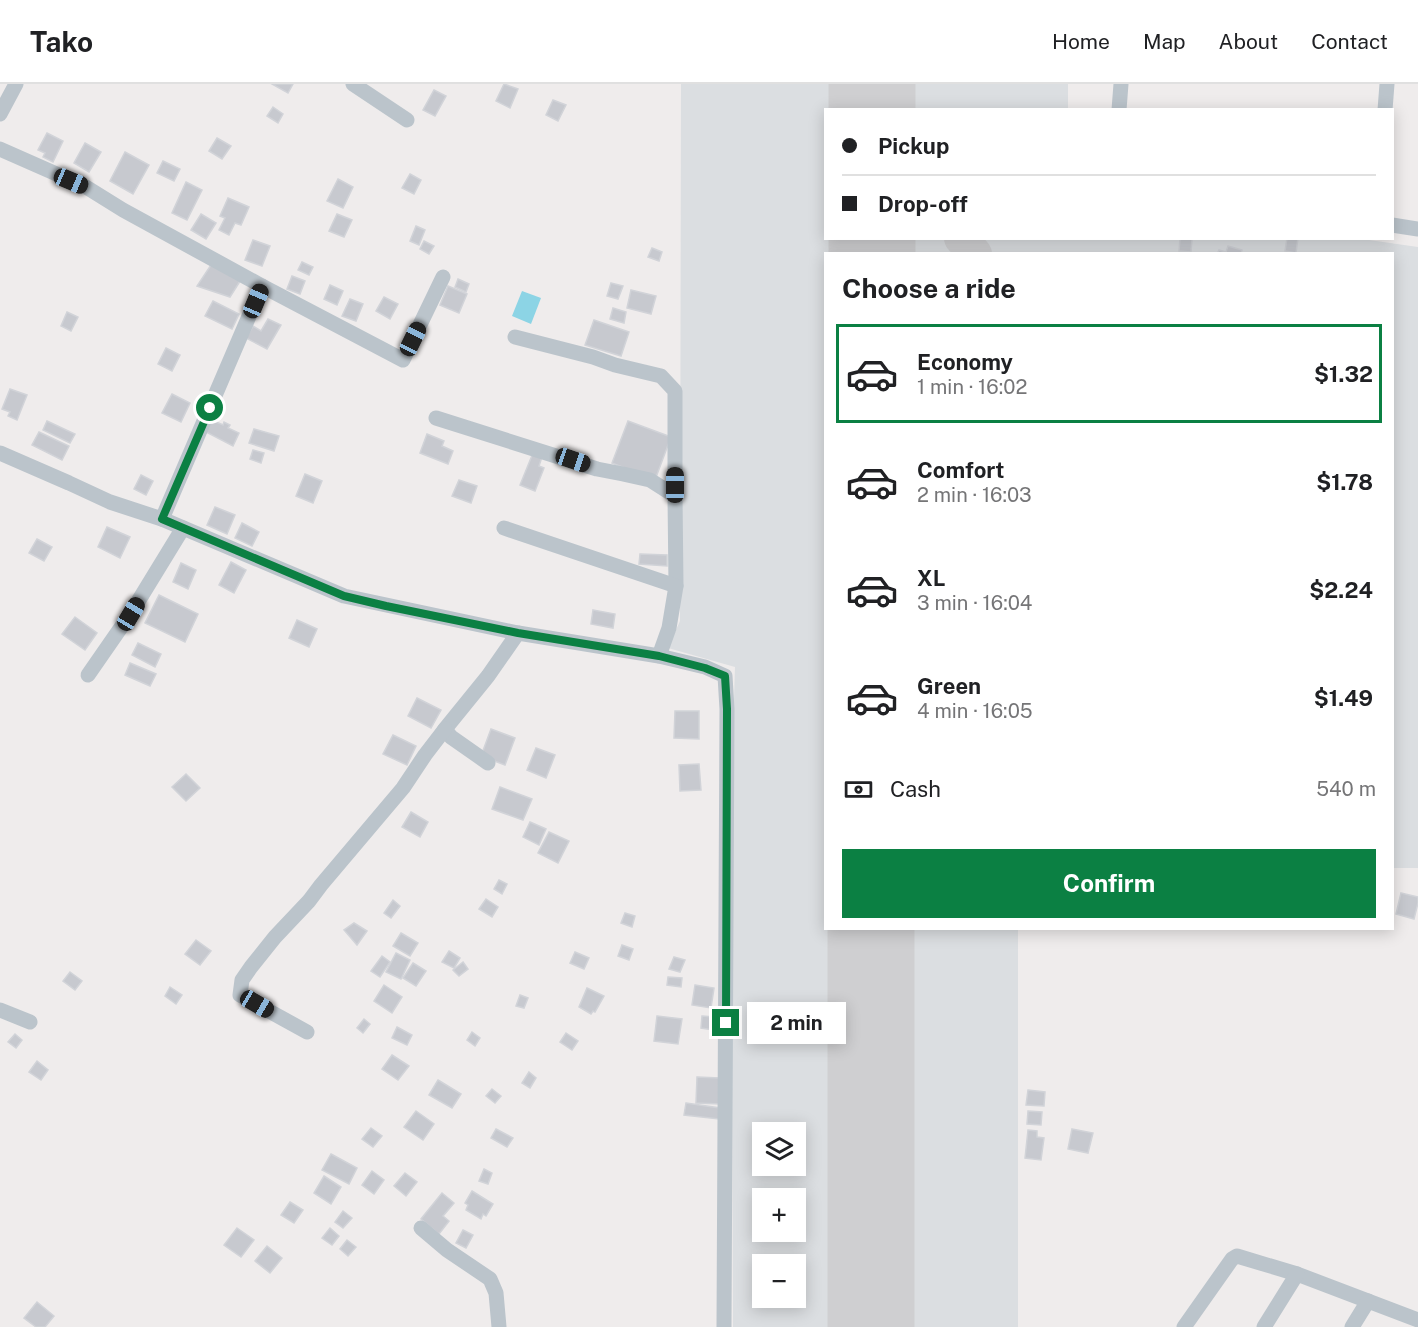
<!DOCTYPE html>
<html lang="en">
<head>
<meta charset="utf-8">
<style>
	:root { --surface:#fff; --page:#f2f2f2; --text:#202124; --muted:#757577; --line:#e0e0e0; --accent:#0b8043 }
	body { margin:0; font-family:"Public Sans",sans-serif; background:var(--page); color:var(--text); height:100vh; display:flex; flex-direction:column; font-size:22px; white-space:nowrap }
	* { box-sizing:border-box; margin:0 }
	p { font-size:20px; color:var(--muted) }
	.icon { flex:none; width:33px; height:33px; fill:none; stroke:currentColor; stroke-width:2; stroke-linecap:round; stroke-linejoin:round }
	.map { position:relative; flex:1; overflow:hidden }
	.side { position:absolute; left:824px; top:168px; width:570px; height:678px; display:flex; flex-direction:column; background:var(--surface); border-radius:0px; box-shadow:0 3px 15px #0003 }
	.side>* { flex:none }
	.guide { position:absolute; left:824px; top:24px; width:570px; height:132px; border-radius:0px; box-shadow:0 3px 15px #0003; display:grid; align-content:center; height:132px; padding:0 18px; background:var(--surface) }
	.buttons { position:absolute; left:752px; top:1038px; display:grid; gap:12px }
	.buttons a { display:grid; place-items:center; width:54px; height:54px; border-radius:0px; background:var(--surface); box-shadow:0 3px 15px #0003; font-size:30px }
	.end { position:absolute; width:27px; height:27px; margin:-14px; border:8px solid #0b8043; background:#fff; box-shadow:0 0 0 3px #fff }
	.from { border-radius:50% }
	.bubble { position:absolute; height:42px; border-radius:0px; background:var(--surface); box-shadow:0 3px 15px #0003; font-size:20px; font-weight:700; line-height:42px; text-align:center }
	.car { position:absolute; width:18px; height:36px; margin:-18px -9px; border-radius:8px; box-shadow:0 0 4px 2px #0007; background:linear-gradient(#222 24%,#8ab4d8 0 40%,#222 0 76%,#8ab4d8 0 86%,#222 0) }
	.guide b { display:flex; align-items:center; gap:21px; height:57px; font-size:22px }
	.guide b+b { border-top:2px solid var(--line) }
	.guide i { width:15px; height:15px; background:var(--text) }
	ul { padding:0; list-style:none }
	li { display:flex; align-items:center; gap:18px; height:99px; margin:0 12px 9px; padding:0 6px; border:3px solid transparent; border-radius:0px }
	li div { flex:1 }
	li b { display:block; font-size:22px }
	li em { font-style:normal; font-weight:700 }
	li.selected { border-color:var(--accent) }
	li>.icon { width:54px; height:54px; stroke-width:1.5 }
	h2 { padding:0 18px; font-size:27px; line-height:72px }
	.pay { display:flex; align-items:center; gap:15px; height:66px; padding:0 18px; font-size:22px }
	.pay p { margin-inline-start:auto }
	.primary-button { display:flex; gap:12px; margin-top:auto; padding:12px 18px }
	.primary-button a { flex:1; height:69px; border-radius:0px; background:var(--accent); color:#fff; font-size:24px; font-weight:700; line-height:69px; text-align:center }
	header { display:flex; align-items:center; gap:36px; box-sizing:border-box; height:84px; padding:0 30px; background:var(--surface); border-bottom:2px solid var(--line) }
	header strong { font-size:28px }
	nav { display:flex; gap:33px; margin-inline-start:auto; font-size:21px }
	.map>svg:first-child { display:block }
</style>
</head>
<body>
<header>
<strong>Tako</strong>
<nav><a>Home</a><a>Map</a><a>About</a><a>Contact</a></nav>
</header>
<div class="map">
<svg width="1418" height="1243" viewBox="0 0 1418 1243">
	<rect width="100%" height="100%" fill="#efecec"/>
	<path fill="#dbdee1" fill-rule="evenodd" d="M 681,0 L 1068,0 L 1068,25 L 825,26 L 825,154 L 1355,154 L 1418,163 L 1418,784 L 1392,784 L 1392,170 L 825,170 L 825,844 L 1018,845 L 1018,1243 L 733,1243 L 731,711 L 735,583 L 668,564 L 680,537 ZM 762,1048 L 795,1048 L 795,1082 L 762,1082 ZM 762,1114 L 795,1114 L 795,1148 L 762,1148 ZM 762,1180 L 795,1180 L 795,1214 L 762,1214 Z"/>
	<path fill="#8cd4e5" d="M 522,207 L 541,214 L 531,240 L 512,232 Z"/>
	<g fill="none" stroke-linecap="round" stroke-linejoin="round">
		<g stroke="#cfcfd1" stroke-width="34">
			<path d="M 961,154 L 975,170"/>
			<path d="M 872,167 L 874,154"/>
		</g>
		<g stroke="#cfcfd1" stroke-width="87">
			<path d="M 872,26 L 872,0"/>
			<path d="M 872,170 L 872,154"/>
			<path d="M 871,1243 L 871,844"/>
		</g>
	</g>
	<g fill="#c7c9cf" stroke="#d1d3d8" stroke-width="1.5">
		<path d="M 272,0 L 293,0 L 288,9 Z"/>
		<path d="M 504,0 L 518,5 L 510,24 L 496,17 Z"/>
		<path d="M 434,6 L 446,12 L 435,32 L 423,26 Z"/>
		<path d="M 553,16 L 566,21 L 558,37 L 546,31 Z"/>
		<path d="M 273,23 L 283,30 L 278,39 L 267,32 Z"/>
		<path d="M 47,49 L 63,57 L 53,78 L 43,73 L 45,69 L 38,66 Z"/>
		<path d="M 217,54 L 231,62 L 222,75 L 209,67 Z"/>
		<path d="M 85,59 L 101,68 L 89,88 L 74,79 Z"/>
		<path d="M 125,68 L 149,81 L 133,110 L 110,97 Z"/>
		<path d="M 163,77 L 180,85 L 174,97 L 157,89 Z"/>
		<path d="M 410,90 L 421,96 L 414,110 L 402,104 Z"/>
		<path d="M 338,95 L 353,103 L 343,124 L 327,117 Z"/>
		<path d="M 186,98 L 202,106 L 187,136 L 172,129 Z"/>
		<path d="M 228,114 L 249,123 L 241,141 L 235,139 L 229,151 L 219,146 L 225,134 L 220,132 Z"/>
		<path d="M 201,130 L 216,139 L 206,155 L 191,146 Z"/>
		<path d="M 337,130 L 352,136 L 344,153 L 329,147 Z"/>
		<path d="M 416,142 L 425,146 L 419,161 L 410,157 Z"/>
		<path d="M 1287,154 L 1298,154 L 1296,169 L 1285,167 Z"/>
		<path d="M 1180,155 L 1192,155 L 1191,168 L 1179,167 Z"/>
		<path d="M 253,156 L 270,162 L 262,182 L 245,176 Z"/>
		<path d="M 424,157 L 434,162 L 429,170 L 420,165 Z"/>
		<path d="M 1228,162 L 1242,166 L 1241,170 L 1217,170 L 1219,166 L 1226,168 Z"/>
		<path d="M 652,164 L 662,168 L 659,177 L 648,173 Z"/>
		<path d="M 302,178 L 313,183 L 309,191 L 298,186 Z"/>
		<path d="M 211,181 L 242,194 L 230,213 L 197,202 Z"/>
		<path d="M 292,192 L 305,197 L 300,210 L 287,205 Z"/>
		<path d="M 458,195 L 469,200 L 466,208 L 455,203 Z"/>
		<path d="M 611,199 L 623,202 L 618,215 L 607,212 Z"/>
		<path d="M 330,201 L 343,207 L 337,221 L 324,215 Z"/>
		<path d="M 448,202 L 467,210 L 459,229 L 440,221 Z"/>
		<path d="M 631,206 L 656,212 L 651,230 L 627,224 Z"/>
		<path d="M 384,213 L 398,220 L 390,235 L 376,227 Z"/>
		<path d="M 350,215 L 363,220 L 356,237 L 342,232 Z"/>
		<path d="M 213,217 L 239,230 L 232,245 L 205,232 Z"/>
		<path d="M 613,224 L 626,228 L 624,239 L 610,235 Z"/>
		<path d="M 67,228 L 78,233 L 71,247 L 61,242 Z"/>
		<path d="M 268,235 L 281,241 L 267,265 L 246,254 L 253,242 L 261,247 Z"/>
		<path d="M 594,236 L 629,248 L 621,272 L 585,261 Z"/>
		<path d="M 166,264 L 180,271 L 172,287 L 158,280 Z"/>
		<path d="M 10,305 L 27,311 L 17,336 L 8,332 L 10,328 L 2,325 Z"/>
		<path d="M 172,310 L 190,319 L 181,338 L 162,329 Z"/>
		<path d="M 212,336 L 223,341 L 224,338 L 230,341 L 228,344 L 239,349 L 233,362 L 206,348 Z"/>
		<path d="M 47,337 L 75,350 L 70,359 L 43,346 Z"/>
		<path d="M 628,337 L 671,353 L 655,396 L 612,379 Z"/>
		<path d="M 254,345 L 279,352 L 274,367 L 249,359 Z"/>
		<path d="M 39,348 L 69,362 L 62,376 L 32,361 Z"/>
		<path d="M 427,350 L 444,357 L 442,362 L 453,367 L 448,380 L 420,369 Z"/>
		<path d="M 253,366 L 264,369 L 261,379 L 250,375 Z"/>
		<path d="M 533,369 L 542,373 L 539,382 L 544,384 L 535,407 L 520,401 Z"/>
		<path d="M 305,390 L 322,397 L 313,419 L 296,412 Z"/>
		<path d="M 141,391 L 153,397 L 146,411 L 134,405 Z"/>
		<path d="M 459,396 L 477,402 L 471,419 L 452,412 Z"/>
		<path d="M 215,423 L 235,431 L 227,450 L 207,441 Z"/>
		<path d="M 242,439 L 259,448 L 252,462 L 235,454 Z"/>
		<path d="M 107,443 L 130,453 L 120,474 L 98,463 Z"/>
		<path d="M 37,455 L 52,463 L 44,477 L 29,469 Z"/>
		<path d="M 640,470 L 667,471 L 667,482 L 639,480 Z"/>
		<path d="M 231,478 L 246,486 L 234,509 L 219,501 Z"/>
		<path d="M 181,479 L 196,486 L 188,505 L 173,498 Z"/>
		<path d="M 159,511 L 198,530 L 185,558 L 145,539 Z"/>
		<path d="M 593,526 L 615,530 L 613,544 L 591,540 Z"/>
		<path d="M 75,533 L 97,549 L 85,566 L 62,550 Z"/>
		<path d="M 297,536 L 317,545 L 309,563 L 289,554 Z"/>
		<path d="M 138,559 L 161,570 L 155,583 L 132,571 Z"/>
		<path d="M 130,579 L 156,590 L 150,602 L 125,591 Z"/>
		<path d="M 417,614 L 441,626 L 431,644 L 408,632 Z"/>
		<path d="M 675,627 L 699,627 L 699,655 L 674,654 Z"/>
		<path d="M 491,645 L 515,654 L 505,681 L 481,672 Z"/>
		<path d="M 393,651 L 416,662 L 407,681 L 383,670 Z"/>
		<path d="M 536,664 L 555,671 L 546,694 L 527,686 Z"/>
		<path d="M 699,680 L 701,706 L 680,707 L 679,681 Z"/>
		<path d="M 186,690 L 200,704 L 186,717 L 172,703 Z"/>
		<path d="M 500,703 L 532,715 L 523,736 L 492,725 Z"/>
		<path d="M 411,728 L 428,738 L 420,753 L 402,743 Z"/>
		<path d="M 530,738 L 546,745 L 539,761 L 523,753 Z"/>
		<path d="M 549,748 L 569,757 L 558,779 L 538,769 Z"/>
		<path d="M 499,796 L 507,800 L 502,810 L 494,805 Z"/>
		<path d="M 1401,809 L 1418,813 L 1418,819 L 1414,835 L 1396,830 Z"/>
		<path d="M 486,815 L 498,823 L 492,833 L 479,825 Z"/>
		<path d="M 393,816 L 400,822 L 391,834 L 384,829 Z"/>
		<path d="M 625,829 L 635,832 L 632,843 L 621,839 Z"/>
		<path d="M 354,839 L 367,847 L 357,861 L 344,846 Z"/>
		<path d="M 401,849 L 418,859 L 410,872 L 393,862 Z"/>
		<path d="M 196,856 L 211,867 L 200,881 L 185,870 Z"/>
		<path d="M 622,861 L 633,865 L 629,876 L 618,872 Z"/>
		<path d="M 449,867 L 460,874 L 454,884 L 442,878 Z"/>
		<path d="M 575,868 L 589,874 L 584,885 L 570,879 Z"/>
		<path d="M 396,869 L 410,876 L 401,895 L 386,888 Z"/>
		<path d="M 382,872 L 390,878 L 380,893 L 371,887 Z"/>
		<path d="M 674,873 L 685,876 L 680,888 L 669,885 Z"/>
		<path d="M 463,878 L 468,885 L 459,892 L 453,886 Z"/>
		<path d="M 413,879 L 426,887 L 416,902 L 403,894 Z"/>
		<path d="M 70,888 L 82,897 L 75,906 L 63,897 Z"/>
		<path d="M 668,893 L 682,894 L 681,903 L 667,901 Z"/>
		<path d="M 384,901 L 402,913 L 392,929 L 374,917 Z"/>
		<path d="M 695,901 L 714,904 L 711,924 L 692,921 Z"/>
		<path d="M 170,903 L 182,911 L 176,920 L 165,912 Z"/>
		<path d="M 587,904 L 604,912 L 595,928 L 593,927 L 591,930 L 579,923 Z"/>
		<path d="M 520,911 L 528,914 L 524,924 L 516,922 Z"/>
		<path d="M 657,932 L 682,935 L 678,960 L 654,957 Z"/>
		<path d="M 702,932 L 714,933 L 713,946 L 701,944 Z"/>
		<path d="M 364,935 L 370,940 L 363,949 L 357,944 Z"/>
		<path d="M 397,943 L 412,951 L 407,961 L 392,954 Z"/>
		<path d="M 472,948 L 480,954 L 475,962 L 467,956 Z"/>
		<path d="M 566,949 L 578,957 L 572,966 L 560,958 Z"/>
		<path d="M 15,950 L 22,956 L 16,964 L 8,958 Z"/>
		<path d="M 392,971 L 409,982 L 398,996 L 382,985 Z"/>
		<path d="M 37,977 L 48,986 L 41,996 L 29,988 Z"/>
		<path d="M 529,988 L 536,994 L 530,1004 L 522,999 Z"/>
		<path d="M 697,993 L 720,994 L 720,1020 L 696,1019 Z"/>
		<path d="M 438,996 L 461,1010 L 452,1024 L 429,1011 Z"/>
		<path d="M 492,1005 L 501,1012 L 495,1019 L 486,1012 Z"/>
		<path d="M 1028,1006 L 1045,1008 L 1044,1022 L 1026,1021 Z"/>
		<path d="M 686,1019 L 720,1024 L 719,1035 L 684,1031 Z"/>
		<path d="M 416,1027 L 434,1040 L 423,1056 L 404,1043 Z"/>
		<path d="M 1028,1027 L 1042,1028 L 1041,1041 L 1027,1040 Z"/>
		<path d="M 371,1044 L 382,1052 L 373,1063 L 362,1055 Z"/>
		<path d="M 496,1045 L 513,1054 L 507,1063 L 491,1054 Z"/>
		<path d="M 1072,1045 L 1093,1049 L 1088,1069 L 1068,1065 Z"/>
		<path d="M 1028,1046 L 1037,1047 L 1037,1053 L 1044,1054 L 1041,1076 L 1025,1074 Z"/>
		<path d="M 331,1070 L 357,1084 L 349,1100 L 322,1086 Z"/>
		<path d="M 484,1085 L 492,1089 L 488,1100 L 479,1097 Z"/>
		<path d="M 372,1087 L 384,1096 L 374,1110 L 362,1101 Z"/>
		<path d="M 405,1089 L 417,1098 L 406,1112 L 394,1102 Z"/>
		<path d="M 324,1092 L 341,1103 L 331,1120 L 314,1109 Z"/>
		<path d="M 472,1107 L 493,1120 L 486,1132 L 483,1130 L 481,1135 L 466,1126 L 468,1121 L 465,1119 Z"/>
		<path d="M 442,1109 L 454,1119 L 443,1132 L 449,1137 L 439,1150 L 421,1135 Z"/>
		<path d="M 290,1118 L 303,1126 L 294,1139 L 281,1131 Z"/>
		<path d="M 343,1127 L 352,1134 L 343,1144 L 335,1138 Z"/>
		<path d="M 237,1144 L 254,1156 L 241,1173 L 224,1161 Z"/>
		<path d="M 330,1144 L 339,1152 L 332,1161 L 322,1154 Z"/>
		<path d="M 463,1146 L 473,1151 L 466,1164 L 456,1159 Z"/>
		<path d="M 347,1156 L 356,1163 L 348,1172 L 340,1165 Z"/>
		<path d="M 267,1162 L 282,1174 L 270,1189 L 255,1177 Z"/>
		<path d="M 37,1218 L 54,1232 L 45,1243 L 36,1243 L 24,1234 Z"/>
	</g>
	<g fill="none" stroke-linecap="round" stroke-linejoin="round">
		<g stroke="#bbc4cb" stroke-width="15">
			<path d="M 353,0 L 407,36"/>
			<path d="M 1119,26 L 1121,0"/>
			<path d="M 1385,26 L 1387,0"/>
			<path d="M 0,30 L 16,0"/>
			<path d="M 0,65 L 86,103 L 123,126 L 262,202 L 403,276 L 443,193"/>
			<path d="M 1392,141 L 1418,145"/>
			<path d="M 515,253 L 593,273 L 615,281 L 661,292 L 675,307 L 675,412"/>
			<path d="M 436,334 L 597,385 L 623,390 L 650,396 L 675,412 L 676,502"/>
			<path d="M 0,369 L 69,399 L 110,418 L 162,435 L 344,512 L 518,549 L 659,572 L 705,583 L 725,592 L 727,625 L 724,1243"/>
			<path d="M 162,435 L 262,202"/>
			<path d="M 504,444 L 676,502 L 669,544 L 659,572"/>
			<path d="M 88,591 L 131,529 L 183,444"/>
			<path d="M 488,679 L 451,653 L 445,645 L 488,592 L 518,549"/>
			<path d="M 0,926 L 30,938"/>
			<path d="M 307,948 L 240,911 L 242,896 L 251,883 L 275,853 L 309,817 L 321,801 L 403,704 L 425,671 L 445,645"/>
			<path d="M 421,1144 L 447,1166 L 490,1195 L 496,1209 L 499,1243"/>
			<path d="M 1184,1243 L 1232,1175 L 1237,1172 L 1297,1190 L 1418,1236"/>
			<path d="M 1264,1243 L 1297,1190"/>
			<path d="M 1352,1243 L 1368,1217"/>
		</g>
	</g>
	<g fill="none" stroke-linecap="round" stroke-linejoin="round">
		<path stroke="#0b8043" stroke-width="8" d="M 210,324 L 162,435 L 344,512 L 386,522 L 518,549 L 659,572 L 705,584 L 725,592 L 727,625 L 726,939"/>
	</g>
</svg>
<div class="buttons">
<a><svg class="icon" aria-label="layers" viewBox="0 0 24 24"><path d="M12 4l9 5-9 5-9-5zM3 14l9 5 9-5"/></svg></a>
<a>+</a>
<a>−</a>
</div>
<i class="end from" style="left:210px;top:324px"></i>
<i class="end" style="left:726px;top:939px"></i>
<div class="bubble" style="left:747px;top:918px;width:99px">2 min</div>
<i class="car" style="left:71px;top:97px;rotate:113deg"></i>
<i class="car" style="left:256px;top:217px;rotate:23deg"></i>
<i class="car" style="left:413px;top:255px;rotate:26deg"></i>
<i class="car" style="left:573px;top:376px;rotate:109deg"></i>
<i class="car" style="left:675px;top:401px;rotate:0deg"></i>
<i class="car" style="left:131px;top:530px;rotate:31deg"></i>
<i class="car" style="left:257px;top:920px;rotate:120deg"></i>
<div class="guide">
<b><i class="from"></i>Pickup</b>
<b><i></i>Drop-off</b>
</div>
<section class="side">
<h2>Choose a ride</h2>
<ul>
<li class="selected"><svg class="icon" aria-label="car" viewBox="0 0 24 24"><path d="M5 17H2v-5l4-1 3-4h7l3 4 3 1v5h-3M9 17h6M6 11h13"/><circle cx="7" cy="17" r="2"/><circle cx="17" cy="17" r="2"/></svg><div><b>Economy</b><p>1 min · 16:02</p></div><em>$1.32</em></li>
<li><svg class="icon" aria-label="car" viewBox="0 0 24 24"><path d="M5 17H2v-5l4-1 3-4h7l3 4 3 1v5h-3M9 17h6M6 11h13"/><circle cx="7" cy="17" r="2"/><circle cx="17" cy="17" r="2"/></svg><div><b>Comfort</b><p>2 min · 16:03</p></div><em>$1.78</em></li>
<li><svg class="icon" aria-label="car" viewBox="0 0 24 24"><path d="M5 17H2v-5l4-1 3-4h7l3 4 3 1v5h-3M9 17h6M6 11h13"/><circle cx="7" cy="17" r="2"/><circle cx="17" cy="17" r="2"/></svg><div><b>XL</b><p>3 min · 16:04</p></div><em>$2.24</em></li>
<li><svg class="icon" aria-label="car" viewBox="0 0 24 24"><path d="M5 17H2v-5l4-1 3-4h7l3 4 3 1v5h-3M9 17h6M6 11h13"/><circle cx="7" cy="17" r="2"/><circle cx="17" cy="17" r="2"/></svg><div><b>Green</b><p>4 min · 16:05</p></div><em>$1.49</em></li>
</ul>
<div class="pay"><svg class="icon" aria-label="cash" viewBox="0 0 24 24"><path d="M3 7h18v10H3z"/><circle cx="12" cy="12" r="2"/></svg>Cash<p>540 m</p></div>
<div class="primary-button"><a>Confirm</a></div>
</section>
</div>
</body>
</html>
